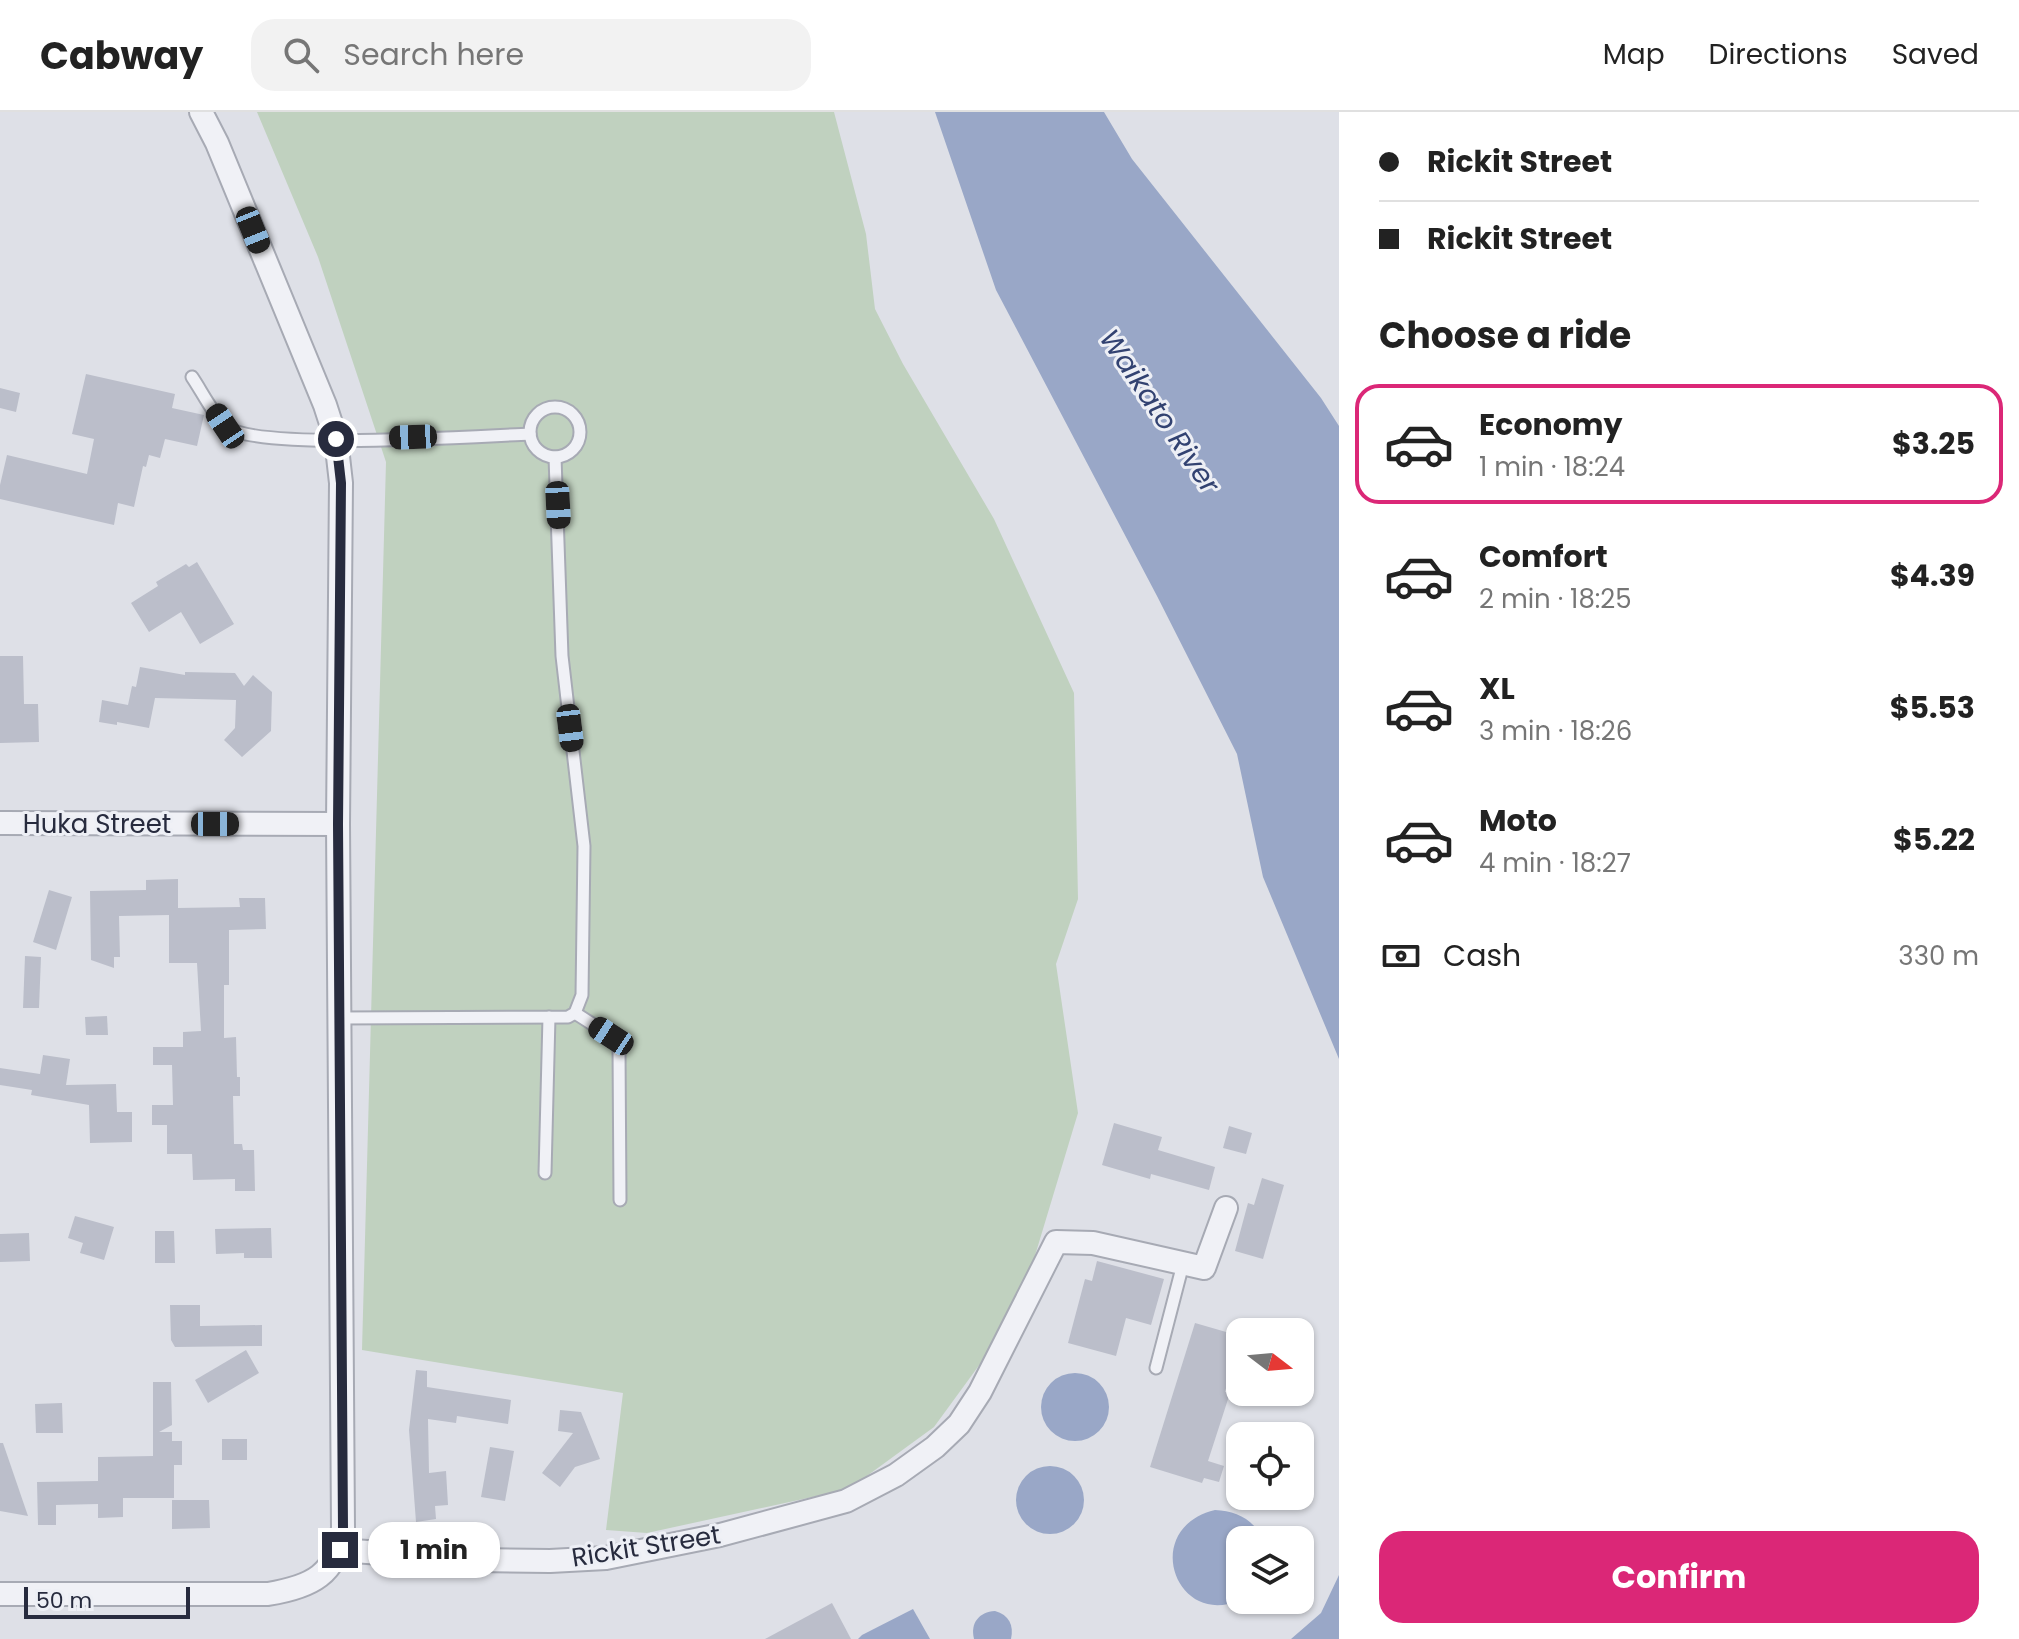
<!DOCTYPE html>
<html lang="en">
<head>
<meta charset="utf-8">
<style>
	:root { --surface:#fff; --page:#f2f2f2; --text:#222; --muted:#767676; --line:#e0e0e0; --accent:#db2777 }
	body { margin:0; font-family:Poppins,sans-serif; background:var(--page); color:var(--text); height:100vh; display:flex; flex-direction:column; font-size:30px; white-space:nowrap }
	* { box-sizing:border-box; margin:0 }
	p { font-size:26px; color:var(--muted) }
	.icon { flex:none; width:44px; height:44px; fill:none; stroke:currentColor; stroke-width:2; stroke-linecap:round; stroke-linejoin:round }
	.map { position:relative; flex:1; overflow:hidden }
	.details { display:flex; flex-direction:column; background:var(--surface); width:680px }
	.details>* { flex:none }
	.guide { display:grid; align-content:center; height:176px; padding:0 40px; background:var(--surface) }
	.needle { width:52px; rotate:106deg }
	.tools { position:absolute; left:1226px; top:1206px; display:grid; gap:16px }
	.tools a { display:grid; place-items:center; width:88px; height:88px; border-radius:16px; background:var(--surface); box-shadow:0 2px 6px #0004; font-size:40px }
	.scale { position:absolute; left:24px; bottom:20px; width:166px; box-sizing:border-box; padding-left:8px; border:4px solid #272b3e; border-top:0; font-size:22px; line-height:28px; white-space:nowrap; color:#272b3e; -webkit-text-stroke:6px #edeff5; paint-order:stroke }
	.end { position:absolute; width:36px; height:36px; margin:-18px; border:10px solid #272b3e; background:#fff; box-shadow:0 0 0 4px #fff }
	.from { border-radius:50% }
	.bubble { position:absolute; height:56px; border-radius:24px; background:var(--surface); box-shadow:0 2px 6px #0004; font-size:26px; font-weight:700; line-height:56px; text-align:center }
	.car { position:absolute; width:24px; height:48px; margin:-24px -12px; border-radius:10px; box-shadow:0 0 6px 2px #0007; background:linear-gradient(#222 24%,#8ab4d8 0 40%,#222 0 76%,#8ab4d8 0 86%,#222 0) }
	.guide b { display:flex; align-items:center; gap:28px; height:76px; font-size:30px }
	.guide b+b { border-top:2px solid var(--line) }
	.guide i { width:20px; height:20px; background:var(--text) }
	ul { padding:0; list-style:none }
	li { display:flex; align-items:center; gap:24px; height:120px; margin:0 16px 12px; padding:0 24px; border:4px solid transparent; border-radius:24px }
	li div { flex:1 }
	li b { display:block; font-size:30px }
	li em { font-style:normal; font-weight:700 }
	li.on { border-color:var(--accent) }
	li>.icon { width:72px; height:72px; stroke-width:1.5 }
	h2 { padding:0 40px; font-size:36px; line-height:96px }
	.pay { display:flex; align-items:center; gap:20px; height:88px; padding:0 40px; font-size:30px }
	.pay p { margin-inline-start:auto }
	.primary-button { display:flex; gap:16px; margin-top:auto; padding:16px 40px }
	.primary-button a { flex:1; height:92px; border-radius:24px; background:var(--accent); color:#fff; font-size:32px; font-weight:700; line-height:92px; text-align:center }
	header { display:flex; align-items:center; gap:48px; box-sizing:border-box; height:112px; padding:0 40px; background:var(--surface); border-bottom:2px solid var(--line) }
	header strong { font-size:38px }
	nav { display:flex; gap:44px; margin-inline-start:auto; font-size:28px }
	.search { width:560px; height:72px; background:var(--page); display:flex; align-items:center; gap:20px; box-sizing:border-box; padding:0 28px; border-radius:24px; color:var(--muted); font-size:30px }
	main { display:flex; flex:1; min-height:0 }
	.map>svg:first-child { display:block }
</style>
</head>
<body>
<header>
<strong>Cabway</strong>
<div class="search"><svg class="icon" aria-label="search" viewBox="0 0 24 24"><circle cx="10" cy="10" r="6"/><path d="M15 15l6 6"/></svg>Search here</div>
<nav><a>Map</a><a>Directions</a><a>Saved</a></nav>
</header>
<main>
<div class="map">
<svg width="1339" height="1527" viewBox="0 0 1339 1527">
	<rect width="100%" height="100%" fill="#dee0e7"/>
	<path fill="#c0d1bf" d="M 257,0 L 834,0 L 866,122 L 875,197 L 903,252 L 994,407 L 1074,581 L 1078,787 L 1056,852 L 1078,1001 L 1018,1200 L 934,1315 L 849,1377 L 647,1421 L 606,1418 L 623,1281 L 362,1238 L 386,350 L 318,145 Z"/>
	<g fill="#99a7c7">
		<path d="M 935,0 L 1104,0 L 1132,47 L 1321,286 L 1339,314 L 1339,947 L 1263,765 L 1237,642 L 1157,484 L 996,178 Z"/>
		<circle cx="1075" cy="1295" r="34"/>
		<circle cx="1050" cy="1388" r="34"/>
		<path d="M 1215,1398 C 1236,1399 1254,1407 1263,1428 L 1240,1428 L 1240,1488 C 1175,1517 1140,1416 1215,1398 Z"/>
		<path d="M 1339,1463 L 1339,1527 L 1291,1527 L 1321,1501 Z"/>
		<path d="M 913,1497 L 930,1527 L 858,1527 L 862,1523 Z"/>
		<path d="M 995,1499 C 1009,1503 1014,1513 1011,1527 L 974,1527 C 970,1511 979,1500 995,1499 Z"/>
	</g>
	<g fill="#bbbeca">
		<path d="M 86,262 L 175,282 L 172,296 L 204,303 L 197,334 L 165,327 L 160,346 L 149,343 L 146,355 L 143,354 L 134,395 L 118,391 L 114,413 L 0,387 L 0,373 L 7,343 L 87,362 L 94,327 L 72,322 Z"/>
		<path d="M 0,276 L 20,281 L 16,300 L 0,296 Z"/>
		<path d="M 197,450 L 234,512 L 200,532 L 181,500 L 149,520 L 131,491 L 158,474 L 156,470 L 186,452 L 189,455 Z"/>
		<path d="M 0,544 L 23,544 L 24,592 L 38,592 L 39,630 L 0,631 Z"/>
		<path d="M 140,555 L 185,563 L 185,560 L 235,561 L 244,574 L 253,563 L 272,580 L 271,619 L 242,645 L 224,628 L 235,616 L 236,588 L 155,586 L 149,616 L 117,610 L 117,613 L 99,610 L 102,588 L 128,593 L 132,574 L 136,575 Z"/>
		<path d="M 178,767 L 178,796 L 240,795 L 239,786 L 265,786 L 266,817 L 229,818 L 229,873 L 224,873 L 224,926 L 236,925 L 237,965 L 240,965 L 240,984 L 233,984 L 234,1032 L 242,1032 L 243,1038 L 254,1038 L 255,1079 L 235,1079 L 235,1067 L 193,1068 L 192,1042 L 167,1042 L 167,1013 L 152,1013 L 152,993 L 173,993 L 172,953 L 153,953 L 153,935 L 183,935 L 183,920 L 201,919 L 197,851 L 169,851 L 169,803 L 119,804 L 120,845 L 114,845 L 114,856 L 91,848 L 90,779 L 146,778 L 146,768 Z"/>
		<path d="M 49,778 L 72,785 L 56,838 L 33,830 Z"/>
		<path d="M 25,844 L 41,845 L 39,896 L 23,896 Z"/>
		<path d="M 107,904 L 108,923 L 86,923 L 85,905 Z"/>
		<path d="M 43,943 L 70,947 L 66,973 L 116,972 L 117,1000 L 132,1000 L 132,1030 L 90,1031 L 89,993 L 31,983 L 32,978 L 0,973 L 0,956 L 40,962 Z"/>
		<path d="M 1114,1011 L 1162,1025 L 1158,1038 L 1215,1055 L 1209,1078 L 1151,1062 L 1150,1067 L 1102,1053 Z"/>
		<path d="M 1229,1014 L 1252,1021 L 1246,1042 L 1223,1036 Z"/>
		<path d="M 1262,1066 L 1284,1073 L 1263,1147 L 1235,1139 L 1248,1091 L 1254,1093 Z"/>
		<path d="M 75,1104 L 114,1115 L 104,1148 L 80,1141 L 83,1131 L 68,1126 Z"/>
		<path d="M 271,1116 L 272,1146 L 244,1146 L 244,1141 L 216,1142 L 215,1117 Z"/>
		<path d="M 155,1119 L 174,1119 L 175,1151 L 155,1151 Z"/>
		<path d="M 29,1121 L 30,1149 L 0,1150 L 0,1122 Z"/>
		<path d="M 1097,1149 L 1164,1167 L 1151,1213 L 1126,1206 L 1116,1244 L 1068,1231 L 1085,1167 L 1092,1169 Z"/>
		<path d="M 170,1193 L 200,1193 L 200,1214 L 262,1213 L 262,1234 L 175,1235 L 171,1228 Z"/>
		<path d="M 1195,1211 L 1240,1224 L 1225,1280 L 1230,1281 L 1208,1349 L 1224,1354 L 1219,1370 L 1204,1366 L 1202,1371 L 1150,1355 Z"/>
		<path d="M 246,1238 L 259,1261 L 208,1291 L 195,1268 Z"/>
		<path d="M 416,1258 L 427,1259 L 427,1275 L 511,1288 L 508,1312 L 457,1304 L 456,1311 L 428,1307 L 429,1361 L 446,1359 L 448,1393 L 435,1394 L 436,1407 L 416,1410 L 409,1318 Z"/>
		<path d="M 153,1270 L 171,1270 L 172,1313 L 159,1320 L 172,1320 L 172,1329 L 182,1329 L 182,1353 L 174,1353 L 174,1386 L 123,1386 L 123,1405 L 98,1406 L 98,1392 L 56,1393 L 56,1413 L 38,1413 L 37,1370 L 98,1369 L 98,1345 L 153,1344 Z"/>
		<path d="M 62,1291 L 63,1321 L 36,1321 L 35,1292 Z"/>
		<path d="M 560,1298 L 581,1300 L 600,1347 L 575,1355 L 560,1375 L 542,1361 L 573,1321 L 558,1319 Z"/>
		<rect x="222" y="1327" width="25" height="21"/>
		<path d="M 0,1331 L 3,1331 L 28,1404 L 0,1399 Z"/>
		<path d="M 490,1335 L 514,1339 L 505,1389 L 481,1385 Z"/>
		<path d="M 172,1388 L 209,1388 L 210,1416 L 172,1417 Z"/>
		<path d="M 832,1491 L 851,1527 L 765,1527 Z"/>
	</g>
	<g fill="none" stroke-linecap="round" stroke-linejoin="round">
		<defs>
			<g id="lane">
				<path d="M 192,265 C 201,278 215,306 227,315 C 259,339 478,324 530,322"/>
				<circle cx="555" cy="320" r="25"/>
				<path d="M 575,901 L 611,924 L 619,937 L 620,1088"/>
				<path d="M 340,906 L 568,905 L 575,901 L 582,883 L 584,734 L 562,544 L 555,345"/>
				<path d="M 545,1061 L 549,905"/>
				<path d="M 1156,1256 L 1183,1152"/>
			</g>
			<g id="street">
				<path d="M 0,711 L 338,712"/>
				<path d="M 340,1438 L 476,1448 L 550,1449 L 606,1446 L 720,1423 L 846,1389 L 896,1363 L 935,1335 L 959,1312 L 980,1280 L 1056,1130 L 1093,1131 L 1204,1156 L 1226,1096"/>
				<path d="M 0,1482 L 268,1482 C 311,1475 337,1463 343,1416 L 338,712 L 341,371 L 336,327 L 325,293 L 217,31 L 201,0"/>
			</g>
		</defs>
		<use href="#lane" stroke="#a7aab4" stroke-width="15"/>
		<use href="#street" stroke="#a7aab4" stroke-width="26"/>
		<use href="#lane" stroke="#f0f1f6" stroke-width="11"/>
		<use href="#street" stroke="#f0f1f6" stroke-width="22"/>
	</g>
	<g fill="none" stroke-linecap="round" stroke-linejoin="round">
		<path stroke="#272b3e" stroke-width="10" d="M 336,327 L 341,371 L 338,712 L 343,1416 L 340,1438"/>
	</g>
	<g text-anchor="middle" stroke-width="6" stroke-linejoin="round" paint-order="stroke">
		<g font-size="26" fill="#272b3e" stroke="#edeff5">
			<text x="97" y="721">Huka Street</text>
			<text transform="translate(646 1434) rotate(-9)" y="9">Rickit Street</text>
		</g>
		<g font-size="28" font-style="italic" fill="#324271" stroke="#edeff5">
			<text transform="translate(1160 299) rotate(56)" y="10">Waikato River</text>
		</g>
	</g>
</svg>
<div class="tools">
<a><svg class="needle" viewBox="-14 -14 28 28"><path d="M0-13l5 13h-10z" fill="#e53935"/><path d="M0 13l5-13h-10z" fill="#767676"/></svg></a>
<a><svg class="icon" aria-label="locate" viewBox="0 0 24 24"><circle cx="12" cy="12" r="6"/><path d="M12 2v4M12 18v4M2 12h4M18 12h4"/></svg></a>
<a><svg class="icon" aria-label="layers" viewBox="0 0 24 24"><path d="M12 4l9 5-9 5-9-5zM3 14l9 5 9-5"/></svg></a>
</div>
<div class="scale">50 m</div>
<i class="end from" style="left:336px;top:327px"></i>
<i class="end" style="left:340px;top:1438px"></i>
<div class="bubble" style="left:368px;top:1410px;width:132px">1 min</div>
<i class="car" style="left:253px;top:118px;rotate:158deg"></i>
<i class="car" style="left:225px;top:314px;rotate:326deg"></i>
<i class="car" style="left:413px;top:325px;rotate:268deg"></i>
<i class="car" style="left:558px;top:393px;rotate:177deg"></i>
<i class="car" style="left:570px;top:616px;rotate:173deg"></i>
<i class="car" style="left:215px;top:712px;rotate:90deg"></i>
<i class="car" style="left:611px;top:924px;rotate:303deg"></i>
</div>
<section class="details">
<div class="guide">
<b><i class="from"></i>Rickit Street</b>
<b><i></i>Rickit Street</b>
</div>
<h2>Choose a ride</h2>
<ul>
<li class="on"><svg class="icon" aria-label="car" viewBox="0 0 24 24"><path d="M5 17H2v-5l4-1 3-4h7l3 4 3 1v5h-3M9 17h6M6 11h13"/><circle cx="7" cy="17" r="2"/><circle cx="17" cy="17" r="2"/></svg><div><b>Economy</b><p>1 min · 18:24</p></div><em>$3.25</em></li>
<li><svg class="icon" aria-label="car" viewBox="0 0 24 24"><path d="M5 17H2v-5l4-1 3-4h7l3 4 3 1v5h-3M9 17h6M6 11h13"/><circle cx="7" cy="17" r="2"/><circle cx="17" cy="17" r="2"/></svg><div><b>Comfort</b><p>2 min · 18:25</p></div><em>$4.39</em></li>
<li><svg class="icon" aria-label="car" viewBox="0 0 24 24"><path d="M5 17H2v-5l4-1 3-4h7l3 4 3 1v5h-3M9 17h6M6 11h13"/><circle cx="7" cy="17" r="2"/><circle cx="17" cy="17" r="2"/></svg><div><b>XL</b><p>3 min · 18:26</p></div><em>$5.53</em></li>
<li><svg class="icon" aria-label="car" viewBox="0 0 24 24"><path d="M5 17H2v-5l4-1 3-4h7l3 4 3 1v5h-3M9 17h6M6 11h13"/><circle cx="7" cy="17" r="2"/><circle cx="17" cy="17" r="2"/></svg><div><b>Moto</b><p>4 min · 18:27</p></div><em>$5.22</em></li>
</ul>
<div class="pay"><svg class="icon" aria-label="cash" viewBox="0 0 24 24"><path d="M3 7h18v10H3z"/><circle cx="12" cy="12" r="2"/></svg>Cash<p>330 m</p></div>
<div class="primary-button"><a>Confirm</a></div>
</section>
</main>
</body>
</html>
